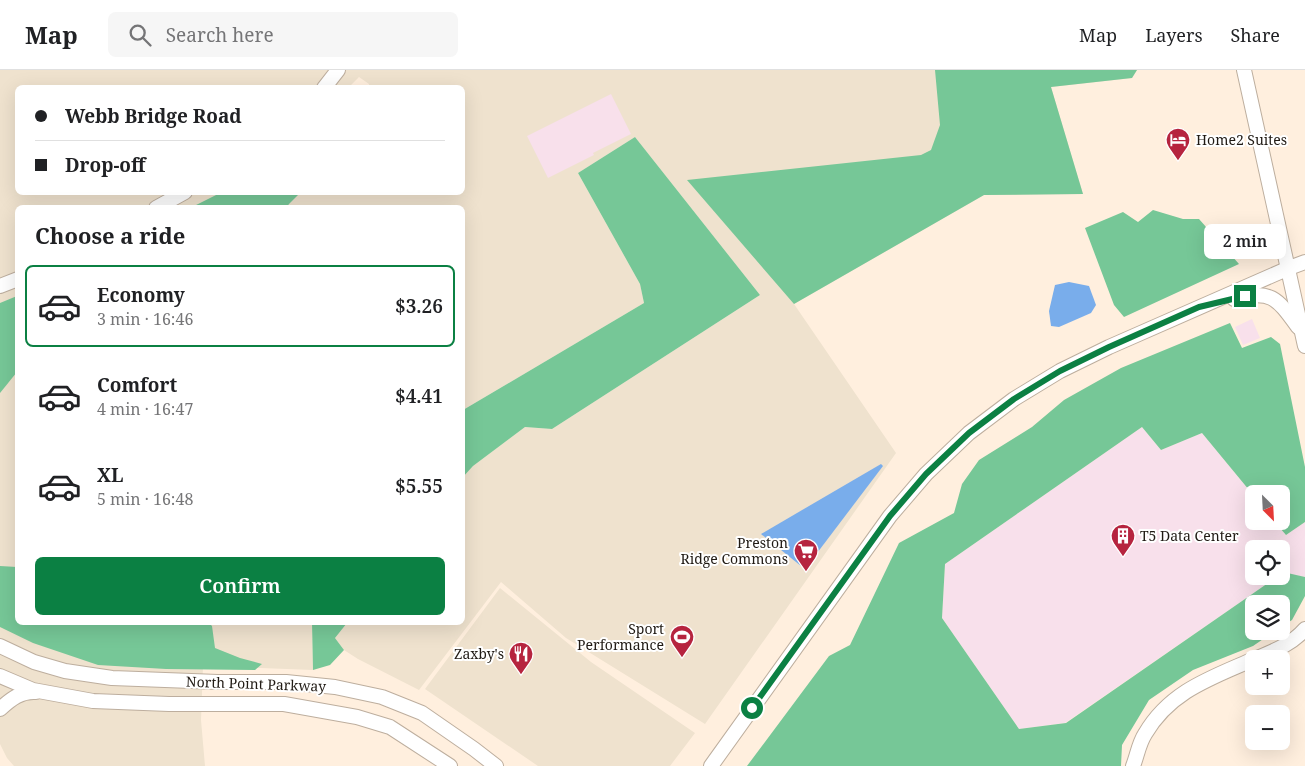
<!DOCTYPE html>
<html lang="en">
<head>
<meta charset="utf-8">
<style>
	:root { --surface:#fff; --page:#f6f6f6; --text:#202124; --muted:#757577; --line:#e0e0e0; --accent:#0b8043 }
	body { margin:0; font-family:"Noto Serif",serif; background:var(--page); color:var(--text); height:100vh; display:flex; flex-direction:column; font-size:19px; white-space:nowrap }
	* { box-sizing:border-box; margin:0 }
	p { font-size:16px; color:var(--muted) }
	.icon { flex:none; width:28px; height:28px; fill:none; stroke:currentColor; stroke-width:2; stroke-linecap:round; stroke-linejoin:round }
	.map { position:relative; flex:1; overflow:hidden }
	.panel { position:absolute; left:15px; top:135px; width:450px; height:420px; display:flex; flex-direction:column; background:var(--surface); border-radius:8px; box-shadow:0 5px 20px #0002 }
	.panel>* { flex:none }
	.hud { position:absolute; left:15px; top:15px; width:450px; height:110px; border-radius:8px; box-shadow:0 5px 20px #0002; display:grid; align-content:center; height:110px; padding:0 20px; background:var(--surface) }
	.needle { width:32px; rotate:156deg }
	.controls { position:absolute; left:1245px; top:415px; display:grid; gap:10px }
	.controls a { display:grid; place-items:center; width:45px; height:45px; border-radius:8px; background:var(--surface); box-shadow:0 5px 20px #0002; font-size:25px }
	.end { position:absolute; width:22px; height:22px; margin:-11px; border:6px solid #0b8043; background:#fff; box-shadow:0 0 0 2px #fff }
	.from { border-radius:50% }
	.bubble { position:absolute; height:35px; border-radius:8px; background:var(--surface); box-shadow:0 5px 20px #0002; font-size:16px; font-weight:600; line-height:35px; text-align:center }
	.hud b { display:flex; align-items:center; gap:18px; height:48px; font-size:19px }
	.hud b+b { border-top:1px solid var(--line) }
	.hud i { width:12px; height:12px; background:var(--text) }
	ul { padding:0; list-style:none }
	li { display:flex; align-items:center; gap:15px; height:82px; margin:0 10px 8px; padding:0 10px; border:2px solid transparent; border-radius:8px }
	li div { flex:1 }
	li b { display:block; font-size:19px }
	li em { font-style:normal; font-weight:600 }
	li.active { border-color:var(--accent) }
	li>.icon { width:45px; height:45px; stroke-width:1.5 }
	h2 { padding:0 20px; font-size:22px; line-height:60px }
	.primary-button { display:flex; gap:10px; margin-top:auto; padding:10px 20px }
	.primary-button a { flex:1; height:58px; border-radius:8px; background:var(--accent); color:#fff; font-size:20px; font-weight:600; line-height:58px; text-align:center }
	header { display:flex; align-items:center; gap:30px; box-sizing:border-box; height:70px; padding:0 25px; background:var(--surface); border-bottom:1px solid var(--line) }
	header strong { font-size:24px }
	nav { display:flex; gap:28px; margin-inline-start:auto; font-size:18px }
	.search { width:350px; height:45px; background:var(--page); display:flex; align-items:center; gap:12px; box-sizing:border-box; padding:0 18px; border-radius:8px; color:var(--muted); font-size:19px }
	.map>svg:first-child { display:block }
</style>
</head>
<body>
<header>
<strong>Map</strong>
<div class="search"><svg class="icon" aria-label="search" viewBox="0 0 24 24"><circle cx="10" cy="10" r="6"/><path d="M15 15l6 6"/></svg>Search here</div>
<nav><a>Map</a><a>Layers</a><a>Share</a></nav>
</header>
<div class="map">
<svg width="1305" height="696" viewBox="0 0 1305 696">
	<rect width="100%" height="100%" fill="#ffefde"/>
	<g fill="#efe2ce">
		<path d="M 0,0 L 1137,0 L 1132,8 L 1051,17 L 1083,124 L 984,125 L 794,234 L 896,383 L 705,654 L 566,568 L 501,512 L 419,620 L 358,589 L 344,580 L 335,568 L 347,553 L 462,552 L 463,407 L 473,396 L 525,357 L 552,359 L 760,225 L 635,67 L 578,103 L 640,214 L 644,233 L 463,340 L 462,138 L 287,137 L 289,134 L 300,123 L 462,122 L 462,18 L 369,17 L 369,14 L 359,7 L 348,18 L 18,18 L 18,122 L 220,123 L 192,137 L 18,138 L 18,552 L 312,553 L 313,600 L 203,596 L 201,650 L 205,696 L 14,696 L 7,688 L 0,674 Z"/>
		<path d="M 500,518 L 591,592 L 695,663 L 670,696 L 538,696 L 425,619 Z"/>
	</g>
	<g fill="#f8e0eb">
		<path d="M 611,24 L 631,64 L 593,83 L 594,85 L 548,108 L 527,66 Z"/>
		<path d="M 1252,249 L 1260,268 L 1243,275 L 1235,257 Z"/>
		<path d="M 1142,357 L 1161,380 L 1202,363 L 1254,426 L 1254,451 L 1274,451 L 1286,465 L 1305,452 L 1305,507 L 1283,503 L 1281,504 L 1281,479 L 1254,479 L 1254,506 L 1278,506 L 1065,653 L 1019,659 L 942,548 L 945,494 Z"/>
	</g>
	<g fill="#76c797">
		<path d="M 935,0 L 1137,0 L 1132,8 L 1051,17 L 1083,124 L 984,125 L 794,234 L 687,110 L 921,85 L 931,80 L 940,55 Z"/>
		<path d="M 635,67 L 760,225 L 552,359 L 525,357 L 473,396 L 463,407 L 463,340 L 644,233 L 640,214 L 578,103 Z"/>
		<path d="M 220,123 L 220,122 L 300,123 L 289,134 L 287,137 L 192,137 Z"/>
		<path d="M 1153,140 L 1183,149 L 1199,149 L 1239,194 L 1124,247 L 1114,235 L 1085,158 L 1123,142 L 1138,152 Z"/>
		<path d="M 17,226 L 17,302 L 0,323 L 0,233 Z"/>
		<path d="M 1230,253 L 1242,278 L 1271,267 L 1280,274 L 1305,397 L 1305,452 L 1286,465 L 1274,451 L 1281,451 L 1281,424 L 1254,424 L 1254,426 L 1202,363 L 1161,380 L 1142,357 L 945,494 L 942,548 L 1019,659 L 1066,653 L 1278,506 L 1281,506 L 1281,504 L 1283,502 L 1305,507 L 1305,526 L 1292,550 L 1281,557 L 1281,534 L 1254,534 L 1254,561 L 1275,561 L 1253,576 L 1193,600 L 1149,630 L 1122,675 L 1121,696 L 747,696 L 829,586 L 850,575 L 899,473 L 954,443 L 962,414 L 979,390 L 1032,357 L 1064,330 L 1121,298 Z"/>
		<path d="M 0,496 L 17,497 L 18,552 L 209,553 L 212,556 L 215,578 L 240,588 L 262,594 L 255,600 L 166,599 L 98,595 L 33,573 L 0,557 Z"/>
		<path d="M 312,553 L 347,553 L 335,568 L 344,580 L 330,595 L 313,600 Z"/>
	</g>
	<g fill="#79adeb">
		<path d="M 1069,212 L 1089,216 L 1096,235 L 1091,243 L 1059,257 L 1051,256 L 1049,241 L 1055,215 Z"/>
		<path d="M 881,394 L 883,396 L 808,495 L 801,496 L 761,464 Z"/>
	</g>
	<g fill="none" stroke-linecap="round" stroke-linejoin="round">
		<defs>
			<g id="minor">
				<path d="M 1244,0 L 1305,276"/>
				<path d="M 324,18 L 338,0"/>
				<path d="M 156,138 L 185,122"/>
				<path d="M 0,216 L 18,209"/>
				<path d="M 1234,229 C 1271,219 1277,228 1298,257"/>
				<path d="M 0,576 L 34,592 L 65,601 L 112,608 L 218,612 L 286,612 L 335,617 L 382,627 L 422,643 L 474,679 L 496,696"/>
				<path d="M 1255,589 C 1274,581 1292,574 1305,559"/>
				<path d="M 0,606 L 33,620 L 93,631 L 169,634 L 284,634 L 357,647 L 390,657 L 450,696"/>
				<path d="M 0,639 C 11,629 21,621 36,622"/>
				<path d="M 711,696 L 890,446 L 926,404 L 969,363 L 1014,329 L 1060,301 L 1109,277 L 1289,198 L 1305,192"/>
				<path d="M 1133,696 C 1137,686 1139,673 1145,664 C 1170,621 1211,608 1254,589"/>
			</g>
		</defs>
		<use href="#minor" stroke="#bdae9e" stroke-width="16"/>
		<use href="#minor" stroke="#fff" stroke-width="14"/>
	</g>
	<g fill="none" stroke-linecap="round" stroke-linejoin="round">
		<path stroke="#0b8043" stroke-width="6" d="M 752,638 L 890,446 L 926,404 L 969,363 L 1014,329 L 1060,301 L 1109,277 L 1199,237 L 1245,226"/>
	</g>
	<defs>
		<symbol id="hotel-pin" viewBox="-11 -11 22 30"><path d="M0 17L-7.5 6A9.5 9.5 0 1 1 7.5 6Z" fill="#b6243f" stroke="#fff"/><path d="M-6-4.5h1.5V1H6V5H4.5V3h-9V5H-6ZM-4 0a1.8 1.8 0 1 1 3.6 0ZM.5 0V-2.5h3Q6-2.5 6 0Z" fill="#fff"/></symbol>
		<symbol id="building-pin" viewBox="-11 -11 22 30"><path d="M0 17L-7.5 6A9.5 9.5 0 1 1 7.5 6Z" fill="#b6243f" stroke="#fff"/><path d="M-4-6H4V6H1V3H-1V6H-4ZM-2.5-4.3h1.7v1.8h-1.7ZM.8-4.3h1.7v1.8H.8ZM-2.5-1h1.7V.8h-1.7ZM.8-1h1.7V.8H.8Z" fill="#fff"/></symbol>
		<symbol id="supermarket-pin" viewBox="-11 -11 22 30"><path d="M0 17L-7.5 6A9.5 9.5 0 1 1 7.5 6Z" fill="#b6243f" stroke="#fff"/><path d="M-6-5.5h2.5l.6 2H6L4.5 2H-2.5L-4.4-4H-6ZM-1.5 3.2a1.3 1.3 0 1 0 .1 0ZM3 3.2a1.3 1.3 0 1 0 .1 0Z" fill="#fff"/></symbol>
		<symbol id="stadium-pin" viewBox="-11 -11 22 30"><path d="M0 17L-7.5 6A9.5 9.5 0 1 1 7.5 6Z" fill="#b6243f" stroke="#fff"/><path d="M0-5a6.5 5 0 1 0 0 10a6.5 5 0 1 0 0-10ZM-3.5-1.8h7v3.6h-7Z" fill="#fff"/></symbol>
		<symbol id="restaurant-pin" viewBox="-11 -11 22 30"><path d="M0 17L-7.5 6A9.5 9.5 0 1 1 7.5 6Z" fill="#b6243f" stroke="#fff"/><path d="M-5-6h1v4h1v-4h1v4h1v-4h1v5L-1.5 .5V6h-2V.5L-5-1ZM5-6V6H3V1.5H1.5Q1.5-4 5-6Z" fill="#fff"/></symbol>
	</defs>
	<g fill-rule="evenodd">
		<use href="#hotel-pin" x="1164" y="56" width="28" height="38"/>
		<use href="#building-pin" x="1109" y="452" width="28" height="38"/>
		<use href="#supermarket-pin" x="792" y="467" width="28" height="38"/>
		<use href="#stadium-pin" x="668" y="553" width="28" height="38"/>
		<use href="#restaurant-pin" x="507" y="570" width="28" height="38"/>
	</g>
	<g text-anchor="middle" stroke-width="4" stroke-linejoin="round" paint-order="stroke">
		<g font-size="14" fill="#201a14" stroke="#fff" text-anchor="end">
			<text x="1196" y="75" text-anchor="start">Home2 Suites</text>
			<text x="1140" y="471" text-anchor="start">T5 Data Center</text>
			<text x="788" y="478">Preston<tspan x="788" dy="16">Ridge Commons</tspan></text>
			<text x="664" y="564">Sport<tspan x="664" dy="16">Performance</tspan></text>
			<text x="504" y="589">Zaxby's</text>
		</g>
		<g font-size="14" fill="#201a14" stroke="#fff">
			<text transform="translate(256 614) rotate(2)" y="5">North Point Parkway</text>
		</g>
	</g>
</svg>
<div class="controls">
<a><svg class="needle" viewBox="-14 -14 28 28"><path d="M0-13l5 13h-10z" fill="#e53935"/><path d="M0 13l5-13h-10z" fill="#757577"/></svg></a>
<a><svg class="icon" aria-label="locate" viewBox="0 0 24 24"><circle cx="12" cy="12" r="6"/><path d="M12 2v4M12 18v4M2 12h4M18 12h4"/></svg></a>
<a><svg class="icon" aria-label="layers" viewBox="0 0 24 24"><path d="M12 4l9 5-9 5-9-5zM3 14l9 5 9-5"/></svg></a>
<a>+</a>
<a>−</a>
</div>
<i class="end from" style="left:752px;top:638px"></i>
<i class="end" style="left:1245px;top:226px"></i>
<div class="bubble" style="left:1204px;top:154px;width:82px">2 min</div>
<div class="hud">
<b><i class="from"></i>Webb Bridge Road</b>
<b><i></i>Drop-off</b>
</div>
<section class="panel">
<h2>Choose a ride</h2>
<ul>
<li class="active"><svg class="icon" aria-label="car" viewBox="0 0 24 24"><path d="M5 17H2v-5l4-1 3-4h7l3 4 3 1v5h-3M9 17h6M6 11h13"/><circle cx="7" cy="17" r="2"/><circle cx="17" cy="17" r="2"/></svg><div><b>Economy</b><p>3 min · 16:46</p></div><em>$3.26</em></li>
<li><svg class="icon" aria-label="car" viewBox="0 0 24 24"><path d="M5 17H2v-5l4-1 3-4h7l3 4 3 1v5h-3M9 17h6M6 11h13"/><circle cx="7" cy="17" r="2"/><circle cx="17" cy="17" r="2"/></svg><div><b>Comfort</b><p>4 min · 16:47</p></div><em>$4.41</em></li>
<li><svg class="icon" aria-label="car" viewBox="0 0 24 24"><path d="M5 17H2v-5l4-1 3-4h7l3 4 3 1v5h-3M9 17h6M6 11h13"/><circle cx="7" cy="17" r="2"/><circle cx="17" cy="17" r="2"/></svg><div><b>XL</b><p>5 min · 16:48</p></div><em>$5.55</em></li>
</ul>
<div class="primary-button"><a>Confirm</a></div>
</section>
</div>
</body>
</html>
